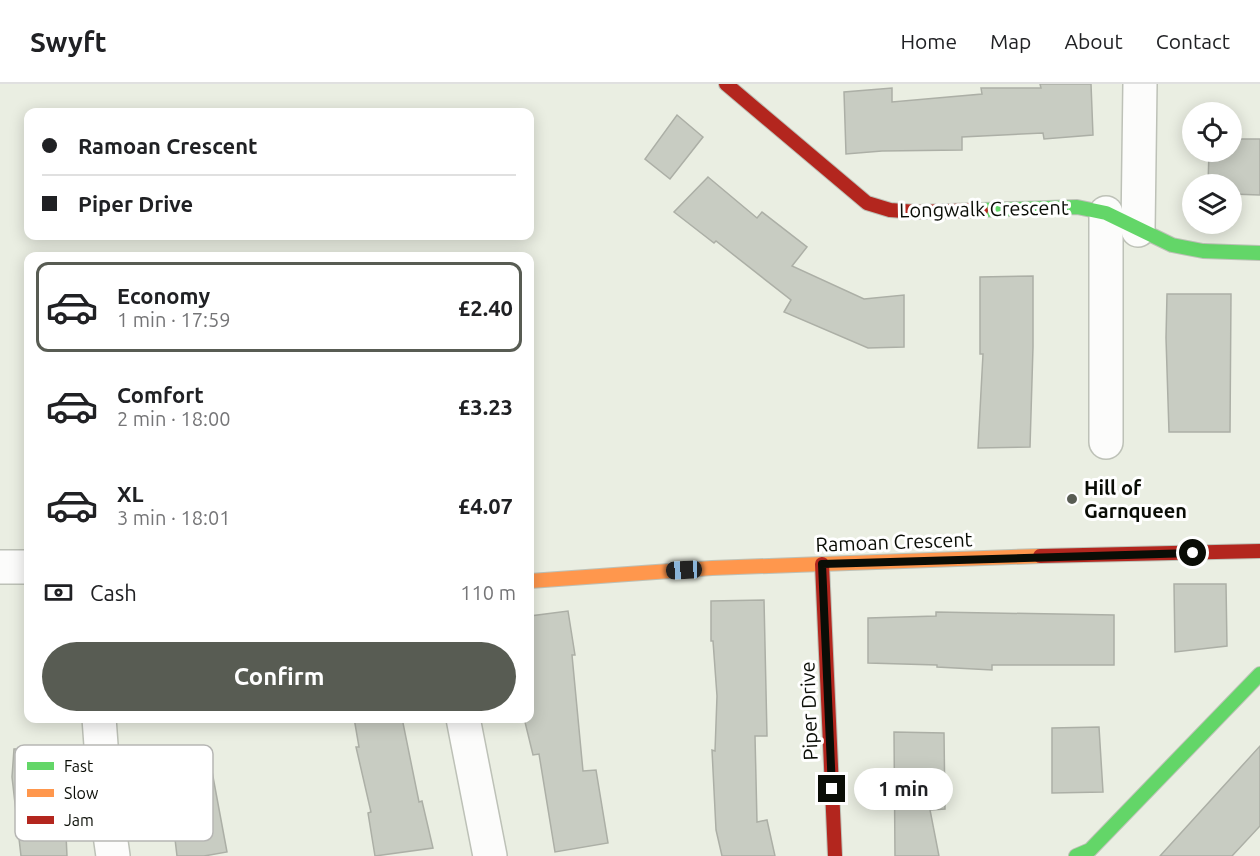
<!DOCTYPE html>
<html lang="en">
<head>
<meta charset="utf-8">
<style>
	:root { --surface:#fff; --page:#f2f2f2; --text:#202124; --muted:#757577; --line:#e0e0e0; --accent:#585c53 }
	body { margin:0; font-family:Ubuntu,sans-serif; background:var(--page); color:var(--text); height:100vh; display:flex; flex-direction:column; font-size:22px; white-space:nowrap }
	* { box-sizing:border-box; margin:0 }
	p { font-size:20px; color:var(--muted) }
	.icon { flex:none; width:33px; height:33px; fill:none; stroke:currentColor; stroke-width:2; stroke-linecap:round; stroke-linejoin:round }
	.map { position:relative; flex:1; overflow:hidden }
	.panel { position:absolute; left:24px; top:168px; width:510px; height:471px; display:flex; flex-direction:column; background:var(--surface); border-radius:12px; box-shadow:0 3px 15px #0003 }
	.panel>* { flex:none }
	.banner { position:absolute; left:24px; top:24px; width:510px; height:132px; border-radius:12px; box-shadow:0 3px 15px #0003; display:grid; align-content:center; height:132px; padding:0 18px; background:var(--surface) }
	.tools { position:absolute; left:1182px; top:18px; display:grid; gap:12px }
	.tools a { display:grid; place-items:center; width:60px; height:60px; border-radius:50%; background:var(--surface); box-shadow:0 3px 15px #0003; font-size:30px }
	.end { position:absolute; width:27px; height:27px; margin:-14px; border:8px solid #0a0d06; background:#fff; box-shadow:0 0 0 3px #fff }
	.from { border-radius:50% }
	.bubble { position:absolute; height:42px; border-radius:21px; background:var(--surface); box-shadow:0 3px 15px #0003; font-size:20px; font-weight:700; line-height:42px; text-align:center }
	.car { position:absolute; width:18px; height:36px; margin:-18px -9px; border-radius:8px; box-shadow:0 0 4px 2px #0007; background:linear-gradient(#222 24%,#8ab4d8 0 40%,#222 0 76%,#8ab4d8 0 86%,#222 0) }
	.banner b { display:flex; align-items:center; gap:21px; height:57px; font-size:22px }
	.banner b+b { border-top:2px solid var(--line) }
	.banner i { width:15px; height:15px; background:var(--text) }
	ul { padding:10px 0 0; list-style:none }
	li { display:flex; align-items:center; gap:18px; height:90px; margin:0 12px 9px; padding:0 6px; border:3px solid transparent; border-radius:12px }
	li div { flex:1 }
	li b { display:block; font-size:22px }
	li em { font-style:normal; font-weight:700 }
	li.selected { border-color:var(--accent) }
	li>.icon { width:54px; height:54px; stroke-width:1.5 }
	.pay { display:flex; align-items:center; gap:15px; height:66px; padding:0 18px; font-size:22px }
	.pay p { margin-inline-start:auto }
	.button { display:flex; gap:12px; margin-top:auto; padding:12px 18px }
	.button a { flex:1; height:69px; border-radius:36px; background:var(--accent); color:#fff; font-size:24px; font-weight:700; line-height:69px; text-align:center }
	header { display:flex; align-items:center; gap:36px; box-sizing:border-box; height:84px; padding:0 30px; background:var(--surface); border-bottom:2px solid var(--line) }
	header strong { font-size:28px }
	nav { display:flex; gap:33px; margin-inline-start:auto; font-size:21px }
	.map>svg:first-child { display:block }
</style>
</head>
<body>
<header>
<strong>Swyft</strong>
<nav><a>Home</a><a>Map</a><a>About</a><a>Contact</a></nav>
</header>
<div class="map">
<svg width="1260" height="772" viewBox="0 0 1260 772">
	<rect width="100%" height="100%" fill="#eaeee2"/>
	<g fill="#c8ccc2" stroke="#acafa6" stroke-width="1.5">
		<path d="M 1040,0 L 1091,0 L 1093,51 L 1044,55 L 1043,49 L 962,53 L 962,66 L 882,67 L 846,70 L 844,8 L 892,4 L 892,18 L 982,10 L 981,4 L 1041,4 Z"/>
		<path d="M 677,31 L 703,53 L 670,95 L 645,75 Z"/>
		<path d="M 1232,55 L 1260,55 L 1260,111 L 1232,110 L 1232,100 L 1208,100 L 1209,68 L 1232,68 Z"/>
		<path d="M 708,93 L 757,134 L 762,128 L 807,163 L 792,182 L 864,215 L 904,211 L 904,263 L 868,264 L 784,228 L 791,216 L 716,157 L 714,159 L 674,128 Z"/>
		<path d="M 1033,192 L 1033,263 L 1030,363 L 978,364 L 983,270 L 980,270 L 980,193 Z"/>
		<path d="M 1167,210 L 1231,210 L 1230,348 L 1169,348 L 1166,254 Z"/>
		<path d="M 1174,500 L 1226,500 L 1227,562 L 1175,568 Z"/>
		<path d="M 764,516 L 767,652 L 755,652 L 757,738 L 767,736 L 775,772 L 722,772 L 716,746 L 712,666 L 715,667 L 717,612 L 713,557 L 711,557 L 711,517 Z"/>
		<path d="M 568,527 L 575,571 L 572,571 L 583,687 L 596,686 L 608,759 L 555,768 L 539,670 L 533,671 L 524,634 L 530,634 L 530,532 Z"/>
		<path d="M 936,528 L 1114,531 L 1114,581 L 992,581 L 992,586 L 937,583 L 937,581 L 868,579 L 868,534 L 936,532 Z"/>
		<path d="M 354,634 L 402,634 L 419,718 L 422,717 L 433,764 L 375,772 L 368,729 L 371,728 L 356,663 L 359,663 Z"/>
		<path d="M 1099,643 L 1103,708 L 1052,709 L 1052,644 Z"/>
		<path d="M 894,648 L 944,649 L 945,725 L 930,726 L 939,772 L 895,772 Z"/>
		<path d="M 1260,662 L 1260,742 L 1232,772 L 1160,772 Z"/>
		<path d="M 62,664 L 67,772 L 21,772 L 12,693 L 14,665 Z"/>
		<path d="M 211,682 L 227,768 L 204,772 L 177,772 L 171,721 L 169,721 L 164,689 Z"/>
	</g>
	<g fill="none" stroke-linecap="round" stroke-linejoin="round">
		<defs>
			<g id="street">
				<path d="M 1138,146 L 1140,0"/>
				<path d="M 1106,358 L 1106,129"/>
				<path d="M 0,483 L 28,483"/>
				<path d="M 99,634 L 105,715 L 113,772"/>
				<path d="M 463,634 L 490,772"/>
			</g>
			<g id="fast">
				<path d="M 981,126 L 1077,123 L 1106,129 L 1172,161 L 1203,167 L 1260,169"/>
				<path d="M 1076,772 L 1090,766 L 1260,590"/>
			</g>
			<path id="slow" d="M 530,497 L 712,484 L 1040,472"/>
			<g id="jam">
				<path d="M 726,0 L 867,119 L 890,126 L 917,128 L 981,126"/>
				<path d="M 1040,472 L 1260,467"/>
				<path d="M 822,480 L 835,772"/>
			</g>
		</defs>
		<use href="#street" stroke="#bdc1b7" stroke-width="36"/>
		<use href="#fast" stroke="#bdc1b7" stroke-width="16"/>
		<use href="#slow" stroke="#bdc1b7" stroke-width="16"/>
		<use href="#jam" stroke="#bdc1b7" stroke-width="16"/>
		<use href="#street" stroke="#fcfcfb" stroke-width="33"/>
		<use href="#fast" stroke="#63d668" stroke-width="14"/>
		<use href="#slow" stroke="#ff974d" stroke-width="14"/>
		<use href="#jam" stroke="#b3261e" stroke-width="14"/>
	</g>
	<g fill="none" stroke-linecap="round" stroke-linejoin="round">
		<path stroke="#0a0d06" stroke-width="8" d="M 832,705 L 822,480 L 1193,469"/>
	</g>
	<circle fill="#585c53" stroke="#fff" stroke-width="2" cx="1072" cy="415" r="6"/>
	<g text-anchor="middle" stroke-width="6" stroke-linejoin="round" paint-order="stroke">
		<g font-size="20" fill="#0a0d06" stroke="#fff">
			<text transform="translate(984 125) rotate(-1)" y="7">Longwalk Crescent</text>
			<text transform="translate(894 458) rotate(-2)" y="7">Ramoan Crescent</text>
			<text transform="translate(809 627) rotate(-92)" y="7">Piper Drive</text>
		</g>
		<g font-size="20" font-weight="bold" fill="#0a0d06" stroke="#fff" text-anchor="start">
			<text x="1084" y="411">Hill of<tspan x="1084" dy="23">Garnqueen</tspan></text>
		</g>
	</g>
	<rect x="15" y="661" width="198" height="96" rx="9" fill="#fff" stroke="#b6b6b4" stroke-width="1.5"/>
	<rect x="27" y="678" width="27" height="8" fill="#63d668"/>
	<rect x="27" y="705" width="27" height="8" fill="#ff974d"/>
	<rect x="27" y="732" width="27" height="8" fill="#b3261e"/>
	<g font-size="16" fill="#0a0d06">
		<text x="64" y="688">Fast</text>
		<text x="64" y="715">Slow</text>
		<text x="64" y="742">Jam</text>
	</g>
</svg>
<div class="tools">
<a><svg class="icon" aria-label="locate" viewBox="0 0 24 24"><circle cx="12" cy="12" r="6"/><path d="M12 2v4M12 18v4M2 12h4M18 12h4"/></svg></a>
<a><svg class="icon" aria-label="layers" viewBox="0 0 24 24"><path d="M12 4l9 5-9 5-9-5zM3 14l9 5 9-5"/></svg></a>
</div>
<i class="end from" style="left:1193px;top:469px"></i>
<i class="end" style="left:832px;top:705px"></i>
<div class="bubble" style="left:854px;top:684px;width:99px">1 min</div>
<i class="car" style="left:684px;top:486px;rotate:267deg"></i>
<div class="banner">
<b><i class="from"></i>Ramoan Crescent</b>
<b><i></i>Piper Drive</b>
</div>
<section class="panel">
<ul>
<li class="selected"><svg class="icon" aria-label="car" viewBox="0 0 24 24"><path d="M5 17H2v-5l4-1 3-4h7l3 4 3 1v5h-3M9 17h6M6 11h13"/><circle cx="7" cy="17" r="2"/><circle cx="17" cy="17" r="2"/></svg><div><b>Economy</b><p>1 min · 17:59</p></div><em>£2.40</em></li>
<li><svg class="icon" aria-label="car" viewBox="0 0 24 24"><path d="M5 17H2v-5l4-1 3-4h7l3 4 3 1v5h-3M9 17h6M6 11h13"/><circle cx="7" cy="17" r="2"/><circle cx="17" cy="17" r="2"/></svg><div><b>Comfort</b><p>2 min · 18:00</p></div><em>£3.23</em></li>
<li><svg class="icon" aria-label="car" viewBox="0 0 24 24"><path d="M5 17H2v-5l4-1 3-4h7l3 4 3 1v5h-3M9 17h6M6 11h13"/><circle cx="7" cy="17" r="2"/><circle cx="17" cy="17" r="2"/></svg><div><b>XL</b><p>3 min · 18:01</p></div><em>£4.07</em></li>
</ul>
<div class="pay"><svg class="icon" aria-label="cash" viewBox="0 0 24 24"><path d="M3 7h18v10H3z"/><circle cx="12" cy="12" r="2"/></svg>Cash<p>110 m</p></div>
<div class="button"><a>Confirm</a></div>
</section>
</div>
</body>
</html>
